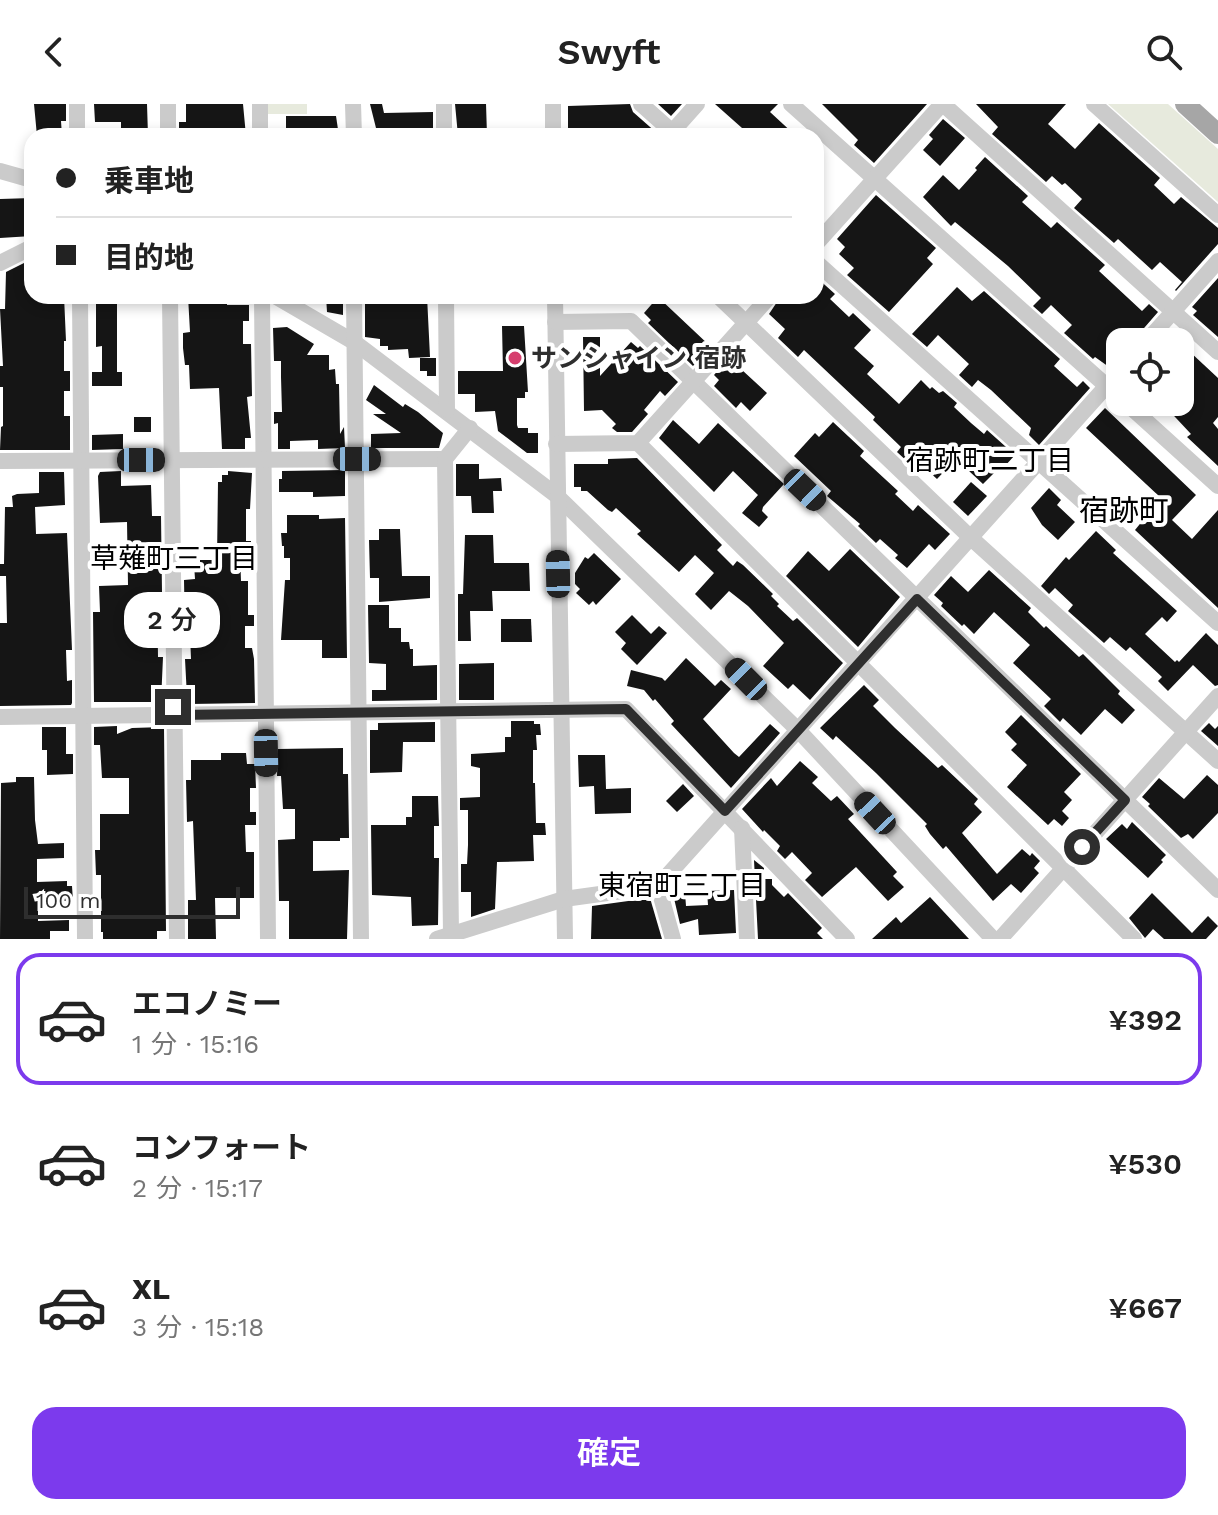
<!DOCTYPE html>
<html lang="ja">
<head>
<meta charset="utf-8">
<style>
	:root { --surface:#fff; --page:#f6f6f6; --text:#222; --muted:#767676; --line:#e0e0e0; --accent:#7c3aed }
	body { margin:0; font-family:"Work Sans","Noto Sans JP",sans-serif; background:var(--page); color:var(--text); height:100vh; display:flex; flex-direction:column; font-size:30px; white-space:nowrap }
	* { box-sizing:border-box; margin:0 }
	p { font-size:26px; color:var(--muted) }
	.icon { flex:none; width:44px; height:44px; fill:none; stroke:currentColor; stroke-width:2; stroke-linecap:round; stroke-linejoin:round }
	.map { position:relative; height:835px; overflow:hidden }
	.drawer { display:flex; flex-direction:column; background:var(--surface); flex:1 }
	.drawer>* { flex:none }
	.top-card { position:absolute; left:24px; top:24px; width:800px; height:176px; border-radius:24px; box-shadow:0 4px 12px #0003; display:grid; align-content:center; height:176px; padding:0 32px; background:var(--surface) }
	.tools { position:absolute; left:1106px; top:224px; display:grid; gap:16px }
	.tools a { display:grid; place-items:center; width:88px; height:88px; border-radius:16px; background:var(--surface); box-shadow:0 4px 12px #0003; font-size:40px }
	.scale { position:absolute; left:24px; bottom:20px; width:216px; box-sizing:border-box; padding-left:8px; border:4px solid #2e2e2e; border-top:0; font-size:22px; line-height:28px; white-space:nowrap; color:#2e2e2e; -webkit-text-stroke:6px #fff; paint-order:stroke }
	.end { position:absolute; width:36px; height:36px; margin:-18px; border:10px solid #2e2e2e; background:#fff; box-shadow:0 0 0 4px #fff }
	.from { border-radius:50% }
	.bubble { position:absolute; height:56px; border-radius:24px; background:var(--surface); box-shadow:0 4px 12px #0003; font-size:26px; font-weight:600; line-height:56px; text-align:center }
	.car { position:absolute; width:24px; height:48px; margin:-24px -12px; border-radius:10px; box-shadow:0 0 6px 2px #0007; background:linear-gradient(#222 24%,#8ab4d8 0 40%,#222 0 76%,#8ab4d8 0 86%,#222 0) }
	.top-card b { display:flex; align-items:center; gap:28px; height:76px; font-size:30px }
	.top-card b+b { border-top:2px solid var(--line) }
	.top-card i { width:20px; height:20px; background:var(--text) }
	ul { padding:14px 0 0; list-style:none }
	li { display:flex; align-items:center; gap:24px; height:132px; margin:0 16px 12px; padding:0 16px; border:4px solid transparent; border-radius:24px }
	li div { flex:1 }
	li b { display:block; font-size:30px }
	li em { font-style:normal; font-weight:600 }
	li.selected { border-color:var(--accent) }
	li>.icon { width:72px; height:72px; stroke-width:1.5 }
	.button { display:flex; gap:16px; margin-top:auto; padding:16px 32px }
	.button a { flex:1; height:92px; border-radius:24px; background:var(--accent); color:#fff; font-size:32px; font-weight:600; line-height:92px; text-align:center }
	header { display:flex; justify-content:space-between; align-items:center; height:104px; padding:0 32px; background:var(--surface); font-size:36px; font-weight:600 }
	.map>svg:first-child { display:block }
</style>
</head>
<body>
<header><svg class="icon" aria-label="back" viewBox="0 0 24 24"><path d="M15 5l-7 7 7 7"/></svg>Swyft<svg class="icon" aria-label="search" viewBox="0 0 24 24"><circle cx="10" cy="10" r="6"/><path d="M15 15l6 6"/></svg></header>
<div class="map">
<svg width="1218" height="835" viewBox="0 0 1218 835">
	<rect width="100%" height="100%" fill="#fff"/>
	<g fill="#e7eadd">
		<rect x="268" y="0" width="39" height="10"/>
		<path d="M 1108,0 L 1168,0 L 1218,45 L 1218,98 Z"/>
	</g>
	<g fill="#151515">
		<path d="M 34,0 L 66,0 L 66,17 L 61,17 L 62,32 L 37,32 Z"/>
		<path d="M 94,0 L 147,0 L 148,32 L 121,31 L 121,18 L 95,18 Z"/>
		<path d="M 186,0 L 243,0 L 246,32 L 179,32 L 179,18 L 186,18 Z"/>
		<path d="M 370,0 L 382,0 L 384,9 L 433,8 L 433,30 L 407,32 L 407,24 L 377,28 Z"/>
		<path d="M 455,0 L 486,0 L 487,32 L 458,32 Z"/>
		<path d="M 630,0 L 633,8 L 658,30 L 657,32 L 568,31 L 568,2 Z"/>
		<path d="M 658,0 L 682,0 L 671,12 Z"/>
		<path d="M 715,0 L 778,0 L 770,8 L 796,32 L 751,32 Z"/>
		<path d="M 822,0 L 927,0 L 874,59 L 854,41 L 858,36 Z"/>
		<path d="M 976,0 L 1066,0 L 1048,20 L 1075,45 L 1099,19 L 1160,74 L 1154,81 L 1174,100 L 1181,93 L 1218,124 L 1218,140 L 1176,187 L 1175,186 L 1182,178 L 1160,158 L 1152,166 L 1118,135 L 1114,139 L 1074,104 L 1082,95 L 1065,79 L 1062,81 L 1052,72 L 1046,78 L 992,30 L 998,23 Z"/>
		<path d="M 286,12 L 336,12 L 339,32 L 286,32 Z"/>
		<path d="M 943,15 L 965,34 L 940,62 L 923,46 L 933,35 L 929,31 Z"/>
		<path d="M 985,53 L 1028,92 L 1022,98 L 1051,124 L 1057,118 L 1105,161 L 1099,167 L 1142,207 L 1149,200 L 1158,208 L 1138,231 L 1135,238 L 1120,238 L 1120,254 L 1109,263 L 1095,253 L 1093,255 L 1064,229 L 1072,221 L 1051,201 L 1042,210 L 1033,202 L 1041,194 L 1008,162 L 955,118 L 951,122 L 923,93 L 943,71 L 959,86 L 977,66 L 975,64 Z"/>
		<path d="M 876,91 L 936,144 L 927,154 L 933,160 L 889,208 L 847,171 L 854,164 L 839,150 L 845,143 L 837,135 Z"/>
		<path d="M 32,94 L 32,132 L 0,134 L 0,95 Z"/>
		<path d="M 26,158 L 32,158 L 32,192 L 64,192 L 66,237 L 64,237 L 64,267 L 70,267 L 70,287 L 64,287 L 64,312 L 70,312 L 70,346 L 0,346 L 1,323 L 3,322 L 3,283 L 0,283 L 0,262 L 3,262 L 0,205 L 5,205 L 6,168 Z"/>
		<path d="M 816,173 L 835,190 L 830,195 L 849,213 L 853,209 L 871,226 L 854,244 L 874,262 L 867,270 L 899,300 L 921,276 L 930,285 L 932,283 L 939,289 L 943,287 L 957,299 L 954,303 L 971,319 L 984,330 L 987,326 L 1015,351 L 1004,363 L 1002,361 L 983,380 L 956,355 L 937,375 L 914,354 L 909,359 L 897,348 L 901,343 L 873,316 L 875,313 L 804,246 L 798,253 L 778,234 L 785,225 L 769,210 L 781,192 L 816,192 Z"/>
		<path d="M 1218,174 L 1218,233 L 1193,211 L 1197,207 L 1192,203 Z"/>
		<path d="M 957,183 L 972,197 L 984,187 L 1060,255 L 1054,262 L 1077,283 L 1083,277 L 1090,284 L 1039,341 L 1029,331 L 1031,324 L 991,286 L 978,276 L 972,283 L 959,271 L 969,260 L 938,231 L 927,243 L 912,230 Z"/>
		<path d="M 188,192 L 227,192 L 227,201 L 249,201 L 249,217 L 243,217 L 243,240 L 251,240 L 252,292 L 247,293 L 251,334 L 245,334 L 245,345 L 222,345 L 219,284 L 190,285 L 189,261 L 185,261 L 183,244 L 183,229 L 190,228 Z"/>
		<path d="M 326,192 L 343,192 L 343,211 L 327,208 Z"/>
		<path d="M 365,192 L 427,192 L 430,253 L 409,254 L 408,245 L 388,246 L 388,242 L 380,242 L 380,235 L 365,233 Z"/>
		<path d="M 658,193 L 710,242 L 693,262 L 648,219 L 651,216 L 644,209 Z"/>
		<path d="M 117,196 L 117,268 L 122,268 L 122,282 L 92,282 L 92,268 L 102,268 L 102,242 L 96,243 L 96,197 Z"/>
		<path d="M 502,222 L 524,222 L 528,288 L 525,288 L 525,294 L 517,294 L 517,321 L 518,324 L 528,324 L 528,329 L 538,329 L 538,349 L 527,349 L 498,327 L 495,307 L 475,308 L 475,290 L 458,290 L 458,267 L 503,267 Z"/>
		<path d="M 287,223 L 314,240 L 307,251 L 329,251 L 329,266 L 335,265 L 336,280 L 339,280 L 340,330 L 344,323 L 345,344 L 318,345 L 318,336 L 290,337 L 290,345 L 278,345 L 278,319 L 274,320 L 274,308 L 282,308 L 281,273 L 281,257 L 274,257 L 273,224 Z"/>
		<path d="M 1176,225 L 1192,239 L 1185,247 L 1180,243 L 1180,238 L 1174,238 L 1169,233 Z"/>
		<path d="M 583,233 L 600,233 L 600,272 L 631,238 L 638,244 L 640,242 L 678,278 L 665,292 L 660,287 L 644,306 L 648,310 L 632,328 L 617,328 L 612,324 L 616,320 L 602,306 L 584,307 Z"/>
		<path d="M 1189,247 L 1218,274 L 1218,313 L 1213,319 L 1218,325 L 1218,362 L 1187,333 L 1191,330 L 1161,298 L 1180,298 L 1180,256 Z"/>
		<path d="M 420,254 L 436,254 L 436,272 L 427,272 L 427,267 L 420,267 Z"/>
		<path d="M 729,254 L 767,289 L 750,307 L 741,298 L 736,304 L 714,282 L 719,276 L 714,271 Z"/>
		<path d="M 374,281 L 403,303 L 405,300 L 418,308 L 443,329 L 439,344 L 371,344 L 371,330 L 401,329 L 373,310 L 386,310 L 366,296 Z"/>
		<path d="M 1105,304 L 1196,391 L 1172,416 L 1192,435 L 1218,406 L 1218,504 L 1135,426 L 1161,394 L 1086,324 Z"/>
		<rect x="134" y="313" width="17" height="15"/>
		<path d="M 673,316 L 699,340 L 718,319 L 784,380 L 763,403 L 762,407 L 768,413 L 759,423 L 742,409 L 758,391 L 733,367 L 714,388 L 659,334 Z"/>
		<path d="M 833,318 L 864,347 L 860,352 L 898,387 L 895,390 L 913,407 L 918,401 L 950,430 L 935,446 L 929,440 L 907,464 L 895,454 L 898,451 L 880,435 L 876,439 L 858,422 L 860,420 L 827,392 L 831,387 L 794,352 L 815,329 L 819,333 Z"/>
		<path d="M 123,330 L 123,345 L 92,346 L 92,331 Z"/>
		<path d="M 637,354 L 722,441 L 717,446 L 733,462 L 737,457 L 743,461 L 773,490 L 771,492 L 779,500 L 777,502 L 793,517 L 797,514 L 843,559 L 810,596 L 793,580 L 788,585 L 763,562 L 784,539 L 748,502 L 729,487 L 711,506 L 695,490 L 714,469 L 695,451 L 679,468 L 637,430 L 641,427 L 616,404 L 612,408 L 608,406 L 587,387 L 581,387 L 581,383 L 574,383 L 574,360 L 608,360 L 608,355 Z"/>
		<path d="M 456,360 L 479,360 L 479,375 L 501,374 L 502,387 L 493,387 L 494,409 L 472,409 L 471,392 L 456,392 Z"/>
		<path d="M 345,366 L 345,392 L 313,393 L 313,388 L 279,388 L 279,375 L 282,375 L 282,367 Z"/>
		<path d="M 121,367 L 121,382 L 151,381 L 152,412 L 161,412 L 162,488 L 157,488 L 158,553 L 163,553 L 161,598 L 94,598 L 93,508 L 100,508 L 99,482 L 128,481 L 127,418 L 100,419 L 98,372 L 100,368 Z"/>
		<path d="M 228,367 L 252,369 L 250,405 L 246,405 L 246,437 L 251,437 L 251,449 L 240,449 L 241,477 L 248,477 L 248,511 L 254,511 L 254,522 L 245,522 L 245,544 L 252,544 L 254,555 L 255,599 L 190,600 L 190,593 L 187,593 L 185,555 L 191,555 L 190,530 L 185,530 L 184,476 L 195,475 L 194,460 L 200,459 L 200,456 L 217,456 L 218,378 L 222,378 L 222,371 L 228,371 Z"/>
		<path d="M 39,368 L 64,368 L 65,401 L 35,403 L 36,430 L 67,429 L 72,546 L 66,546 L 67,577 L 72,576 L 72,599 L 71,601 L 0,602 L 0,519 L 7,519 L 6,472 L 0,472 L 0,460 L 4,460 L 5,403 L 13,403 L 12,392 L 17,390 L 39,389 Z"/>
		<path d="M 971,378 L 987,392 L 968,412 L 953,398 Z"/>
		<path d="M 1049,384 L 1061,396 L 1057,401 L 1075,418 L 1058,436 L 1042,421 L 1031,404 Z"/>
		<path d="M 287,411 L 319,411 L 319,415 L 345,414 L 347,554 L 322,554 L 322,536 L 281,536 L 285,476 L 290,476 L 290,454 L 284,454 L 284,442 L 282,442 L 281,429 L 287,429 Z"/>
		<path d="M 379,425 L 400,425 L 402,472 L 430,472 L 430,494 L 379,498 L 379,474 L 370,474 L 369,436 L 379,436 Z"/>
		<path d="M 1096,427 L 1116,446 L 1113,449 L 1177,507 L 1167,518 L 1162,513 L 1145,530 L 1175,558 L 1177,556 L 1179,558 L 1206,529 L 1218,541 L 1218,581 L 1215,582 L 1193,561 L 1168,587 L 1158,577 L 1162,573 L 1130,543 L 1126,547 L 1110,533 L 1104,539 L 1068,507 L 1073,501 L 1055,484 L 1049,490 L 1041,482 L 1066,453 L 1069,456 Z"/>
		<path d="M 465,431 L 493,431 L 494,459 L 529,459 L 530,487 L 492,487 L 493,507 L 470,507 L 471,537 L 458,537 L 458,490 L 463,490 Z"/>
		<path d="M 850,445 L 900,493 L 858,543 L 786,472 L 808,447 L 829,467 Z"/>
		<path d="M 594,449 L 621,475 L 596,501 L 593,497 L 589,501 L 576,489 L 580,485 L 575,480 L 575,469 L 585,453 L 588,455 Z"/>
		<path d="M 989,466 L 1031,504 L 1028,508 L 1044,524 L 1046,522 L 1079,553 L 1083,550 L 1120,587 L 1118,590 L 1135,606 L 1122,620 L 1105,605 L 1081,631 L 1063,614 L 1060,618 L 1044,602 L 1051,595 L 1013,559 L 1030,541 L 994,508 L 974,530 L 964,520 L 962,522 L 941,502 L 943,499 L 934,491 L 951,472 L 968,488 Z"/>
		<path d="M 368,501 L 389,501 L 389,524 L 401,524 L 401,538 L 409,538 L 410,545 L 413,545 L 413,562 L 437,561 L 437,596 L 372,597 L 372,586 L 386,586 L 386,560 L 369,559 Z"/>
		<path d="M 632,511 L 651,530 L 659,522 L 667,529 L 637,561 L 621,545 L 626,539 L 615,528 Z"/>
		<path d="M 501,515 L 531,515 L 532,538 L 501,538 Z"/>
		<path d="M 686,554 L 715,582 L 721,576 L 731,585 L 703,615 L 734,649 L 739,653 L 770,620 L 780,629 L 731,684 L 671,620 L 674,617 L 655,595 L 653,597 L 644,586 L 627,582 L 631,566 L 662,574 L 665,577 Z"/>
		<path d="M 494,559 L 494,596 L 459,596 L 459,560 Z"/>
		<path d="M 864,581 L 879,596 L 873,602 L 895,624 L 938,664 L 942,661 L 978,695 L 974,700 L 982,708 L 962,729 L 997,770 L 1022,745 L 1030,752 L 1032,749 L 1040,757 L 1034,764 L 1039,769 L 1021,789 L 1011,780 L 993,797 L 946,742 L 943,745 L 930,730 L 925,722 L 927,720 L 876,669 L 836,632 L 833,636 L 820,624 Z"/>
		<path d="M 1021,611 L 1081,670 L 1064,688 L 1072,696 L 1062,707 L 1069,714 L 1062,722 L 1054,715 L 1048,721 L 1007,683 L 1027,661 L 1011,646 L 1017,640 L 1005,628 Z"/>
		<path d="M 511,617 L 534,617 L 534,620 L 540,620 L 541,631 L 536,631 L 537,646 L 533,646 L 533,679 L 535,679 L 536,719 L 545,719 L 546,731 L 533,731 L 534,757 L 497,758 L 495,805 L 471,813 L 471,788 L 461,788 L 461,760 L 467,760 L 468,741 L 468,706 L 460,706 L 460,694 L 480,693 L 480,664 L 471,662 L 471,650 L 505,648 L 505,633 L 511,633 Z"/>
		<path d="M 435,618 L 435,638 L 403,638 L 402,668 L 370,669 L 370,626 L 378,626 L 378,619 Z"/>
		<path d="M 1209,619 L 1215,625 L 1218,622 L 1218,642 L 1201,627 Z"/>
		<path d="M 117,622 L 117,630 L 132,624 L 164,623 L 166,827 L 157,827 L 157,835 L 103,835 L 103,828 L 101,828 L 101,771 L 96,771 L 95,746 L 100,746 L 100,710 L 129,710 L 129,674 L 102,674 L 100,641 L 94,641 L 94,623 Z"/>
		<path d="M 42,623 L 66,623 L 66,650 L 73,650 L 73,670 L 47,671 L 47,646 L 42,646 Z"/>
		<path d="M 343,644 L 343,670 L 348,670 L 349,734 L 340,734 L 340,737 L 313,737 L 313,767 L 349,766 L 347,835 L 289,835 L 289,797 L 279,797 L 278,736 L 295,735 L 295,705 L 283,705 L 281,672 L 277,672 L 278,645 Z"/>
		<path d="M 221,649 L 246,649 L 247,660 L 255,660 L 256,684 L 250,684 L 250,708 L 256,708 L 256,721 L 245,721 L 246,748 L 254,748 L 254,794 L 215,794 L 216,835 L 188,835 L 188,796 L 196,796 L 193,717 L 187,718 L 186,676 L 191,676 L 191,656 L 221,656 Z"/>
		<path d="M 578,651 L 605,651 L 606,685 L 631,684 L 631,709 L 595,710 L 594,682 L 579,683 Z"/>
		<path d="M 800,657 L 818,673 L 812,679 L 831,697 L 837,692 L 854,710 L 848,715 L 897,768 L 893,772 L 904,783 L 888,797 L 856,763 L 822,793 L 805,776 L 812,769 L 792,748 L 785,755 L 777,747 L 780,742 L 764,726 L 763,728 L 742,705 L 771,674 L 777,682 Z"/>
		<path d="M 1207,671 L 1218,681 L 1218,709 L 1193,735 L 1188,730 L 1181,734 L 1148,702 L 1150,700 L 1142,693 L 1159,674 L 1184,695 Z"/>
		<path d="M 16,673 L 34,673 L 35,716 L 38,740 L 64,739 L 64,754 L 37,755 L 37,778 L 67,777 L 67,782 L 72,782 L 73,797 L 61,797 L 61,794 L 38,794 L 38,817 L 69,816 L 69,827 L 50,827 L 50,835 L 0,835 L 1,679 L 16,678 Z"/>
		<path d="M 683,680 L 694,692 L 677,708 L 666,697 Z"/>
		<path d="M 412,692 L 438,692 L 439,722 L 434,722 L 434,754 L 439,754 L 438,821 L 412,822 L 411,793 L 372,791 L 371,721 L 406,721 L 406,713 L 412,713 Z"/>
		<path d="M 1132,718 L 1166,751 L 1161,756 L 1163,758 L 1148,774 L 1106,735 L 1122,720 L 1127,725 Z"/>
		<path d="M 754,756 L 764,764 L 764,775 L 772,775 L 772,781 L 784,793 L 788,789 L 822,824 L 817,829 L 823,835 L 758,835 Z"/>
		<path d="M 734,786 L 736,829 L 699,831 L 698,815 L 680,820 L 673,790 L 685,789 L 686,802 L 708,801 L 707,787 Z"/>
		<path d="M 1152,789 L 1192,829 L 1208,812 L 1218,822 L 1206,835 L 1164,835 L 1153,825 L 1145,834 L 1129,814 Z"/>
		<path d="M 930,793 L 969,835 L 872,835 L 896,813 L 901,819 Z"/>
		<path d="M 650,794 L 662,835 L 591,835 L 592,802 Z"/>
	</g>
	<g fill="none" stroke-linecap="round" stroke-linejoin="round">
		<g stroke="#cbcbcb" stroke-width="16">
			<path d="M 77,0 L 77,32"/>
			<path d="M 168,0 L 168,32"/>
			<path d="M 260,0 L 260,32"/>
			<path d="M 353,0 L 354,32"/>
			<path d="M 444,0 L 444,32"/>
			<path d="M 553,0 L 553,32"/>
			<path d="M 641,0 L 677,32"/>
			<path d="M 791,0 L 1120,294"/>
			<path d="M 943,0 L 1218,248"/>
			<path d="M 1094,0 L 1218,111"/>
			<path d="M 672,28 L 697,0"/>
			<path d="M 0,67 L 32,76"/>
			<path d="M 816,140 L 942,0"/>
			<path d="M 816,158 L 1218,519"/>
			<path d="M 0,159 L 32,143"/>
			<path d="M 80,192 L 85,835"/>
			<path d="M 170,192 L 177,835"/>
			<path d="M 262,192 L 268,835"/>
			<path d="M 275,192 L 354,238 L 556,391 L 799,627 L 993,835"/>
			<path d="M 354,192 L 361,835"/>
			<path d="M 446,192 L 447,306"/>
			<path d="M 555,192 L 565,835"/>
			<path d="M 718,192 L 971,434 L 1218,657"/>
			<path d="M 555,218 L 631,217 L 1218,786"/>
			<path d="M 1146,238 L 1218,157"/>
			<path d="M 1125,298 L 1218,382"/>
			<path d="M 638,339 L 1134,835"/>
			<path d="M 556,340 L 638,339 L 770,192"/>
			<path d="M 0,357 L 445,355"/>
			<path d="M 0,613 L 626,605 L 847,835"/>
			<path d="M 742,724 L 747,835"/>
			<path d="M 658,782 L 673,835"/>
			<path d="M 451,830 L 445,355 L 470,324"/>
			<path d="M 437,835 L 564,795 L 658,782 L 1120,267"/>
			<path d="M 1000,835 L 1218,592"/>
		</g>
		<path stroke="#a6a6a6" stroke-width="20" d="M 1185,0 L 1218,30"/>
	</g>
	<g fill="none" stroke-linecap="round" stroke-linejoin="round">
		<path stroke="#2e2e2e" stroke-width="10" d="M 173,603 L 174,611 L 626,605 L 725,707 L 917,495 L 1125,696 L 1082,743"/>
	</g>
	<circle fill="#d63f6e" stroke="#fff" stroke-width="3" cx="515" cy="254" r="8"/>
	<g text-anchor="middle" stroke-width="8" stroke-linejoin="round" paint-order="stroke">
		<g font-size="26" font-weight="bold" fill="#2e2e2e" stroke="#fff" text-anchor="start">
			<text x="531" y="263">サンシャイン 宿跡</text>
		</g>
		<g font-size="28" fill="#000" stroke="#fff">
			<text x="990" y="366">宿跡町二丁目</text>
			<text x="174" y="464">草薙町三丁目</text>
			<text x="682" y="791">東宿町三丁目</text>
		</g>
		<g font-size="30" fill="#000" stroke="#fff">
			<text x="1124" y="417">宿跡町</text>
		</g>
	</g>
</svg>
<div class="tools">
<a><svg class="icon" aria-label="locate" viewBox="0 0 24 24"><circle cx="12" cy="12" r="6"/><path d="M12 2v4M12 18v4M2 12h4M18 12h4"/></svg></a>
</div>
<div class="scale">100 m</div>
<i class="end from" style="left:1082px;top:743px"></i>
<i class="end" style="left:173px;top:603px"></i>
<div class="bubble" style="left:124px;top:488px;width:96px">2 分</div>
<i class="car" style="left:357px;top:355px;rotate:90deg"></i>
<i class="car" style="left:141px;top:356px;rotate:90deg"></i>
<i class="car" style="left:805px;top:386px;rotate:134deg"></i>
<i class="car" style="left:558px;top:470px;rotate:359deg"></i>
<i class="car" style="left:746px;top:575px;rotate:315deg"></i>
<i class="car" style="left:266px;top:649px;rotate:179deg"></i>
<i class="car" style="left:875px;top:709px;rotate:317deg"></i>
<div class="top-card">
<b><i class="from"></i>乗車地</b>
<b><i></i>目的地</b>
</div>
</div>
<section class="drawer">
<ul>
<li class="selected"><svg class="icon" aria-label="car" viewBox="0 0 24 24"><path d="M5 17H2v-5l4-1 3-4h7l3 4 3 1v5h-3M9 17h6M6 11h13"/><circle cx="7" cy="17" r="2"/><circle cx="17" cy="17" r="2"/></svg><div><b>エコノミー</b><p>1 分 · 15:16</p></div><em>¥392</em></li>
<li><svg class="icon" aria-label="car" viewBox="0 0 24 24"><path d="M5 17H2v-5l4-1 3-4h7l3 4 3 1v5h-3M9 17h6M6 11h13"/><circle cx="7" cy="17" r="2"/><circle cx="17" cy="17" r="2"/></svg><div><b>コンフォート</b><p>2 分 · 15:17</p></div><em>¥530</em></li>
<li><svg class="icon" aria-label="car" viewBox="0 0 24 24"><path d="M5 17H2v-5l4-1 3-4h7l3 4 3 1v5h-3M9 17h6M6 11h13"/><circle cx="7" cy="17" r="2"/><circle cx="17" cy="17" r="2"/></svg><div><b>XL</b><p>3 分 · 15:18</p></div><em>¥667</em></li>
</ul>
<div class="button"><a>確定</a></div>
</section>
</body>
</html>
